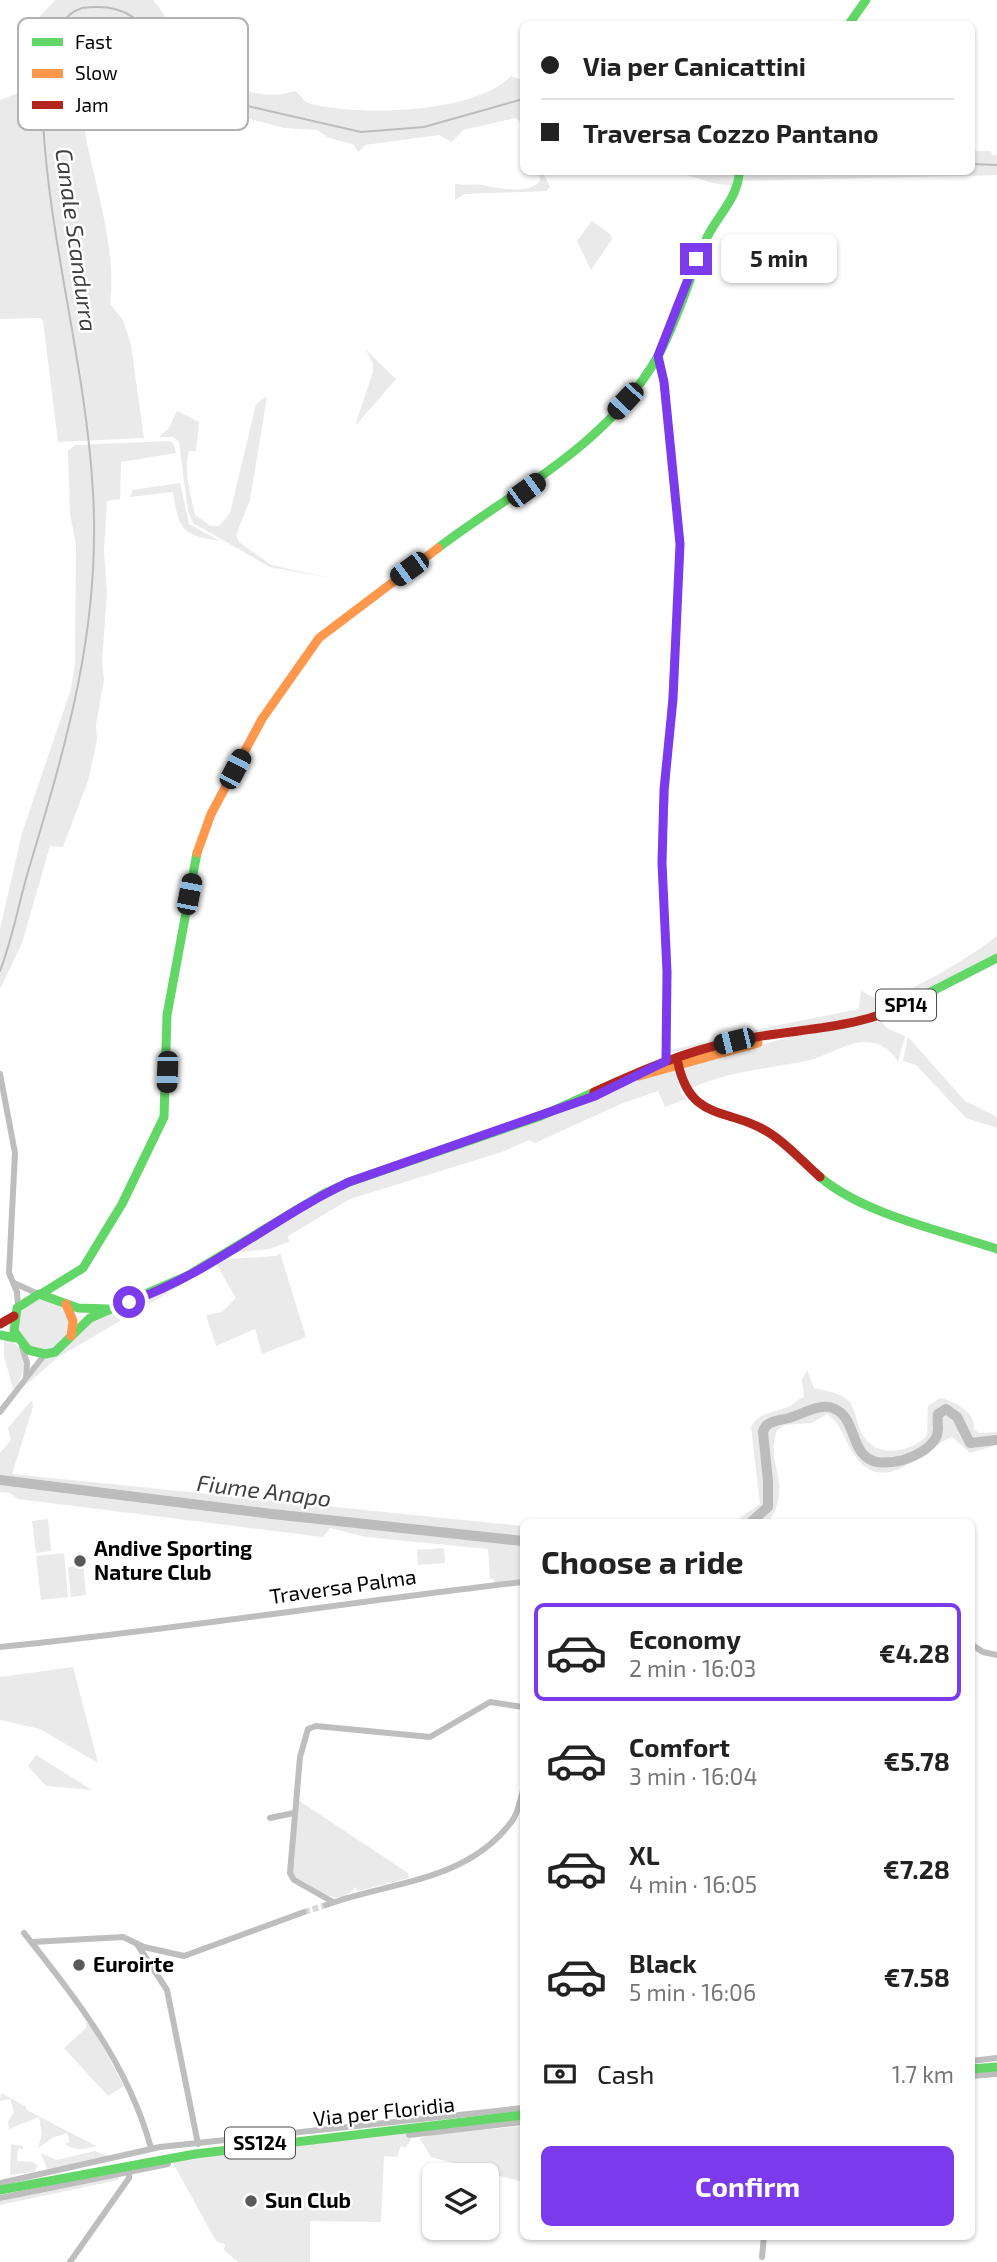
<!DOCTYPE html>
<html lang="en">
<head>
<meta charset="utf-8">
<style>
	:root { --surface:#fff; --page:#f6f6f6; --text:#222; --muted:#767676; --line:#e0e0e0; --accent:#7c3aed }
	body { margin:0; font-family:"Exo 2",sans-serif; background:var(--page); color:var(--text); height:100vh; display:flex; flex-direction:column; font-size:26px; white-space:nowrap }
	* { box-sizing:border-box; margin:0 }
	p { font-size:23px; color:var(--muted) }
	.icon { flex:none; width:38px; height:38px; fill:none; stroke:currentColor; stroke-width:2; stroke-linecap:round; stroke-linejoin:round }
	.map { position:relative; flex:1; overflow:hidden }
	.drawer { position:absolute; left:520px; top:1519px; width:455px; height:721px; display:flex; flex-direction:column; background:var(--surface); border-radius:10px; box-shadow:0 2px 5px #0004 }
	.drawer>* { flex:none }
	.top-card { position:absolute; left:520px; top:21px; width:455px; height:154px; border-radius:10px; box-shadow:0 2px 5px #0004; display:grid; align-content:center; height:154px; padding:0 21px; background:var(--surface) }
	.buttons { position:absolute; left:422px; top:2163px; display:grid; gap:14px }
	.buttons a { display:grid; place-items:center; width:77px; height:77px; border-radius:10px; background:var(--surface); box-shadow:0 2px 5px #0004; font-size:35px }
	.end { position:absolute; width:32px; height:32px; margin:-16px; border:9px solid #7c3aed; background:#fff; box-shadow:0 0 0 4px #fff }
	.from { border-radius:50% }
	.bubble { position:absolute; height:49px; border-radius:10px; background:var(--surface); box-shadow:0 2px 5px #0004; font-size:23px; font-weight:700; line-height:49px; text-align:center }
	.car { position:absolute; width:21px; height:42px; margin:-21px -10px; border-radius:9px; box-shadow:0 0 5px 2px #0007; background:linear-gradient(#222 24%,#8ab4d8 0 40%,#222 0 76%,#8ab4d8 0 86%,#222 0) }
	.top-card b { display:flex; align-items:center; gap:24px; height:66px; font-size:26px }
	.top-card b+b { border-top:2px solid var(--line) }
	.top-card i { width:18px; height:18px; background:var(--text) }
	ul { padding:0; list-style:none }
	li { display:flex; align-items:center; gap:21px; height:98px; margin:0 14px 10px; padding:0 7px; border:4px solid transparent; border-radius:10px }
	li div { flex:1 }
	li b { display:block; font-size:26px }
	li em { font-style:normal; font-weight:700 }
	li.active { border-color:var(--accent) }
	li>.icon { width:63px; height:63px; stroke-width:1.5 }
	h2 { padding:0 21px; font-size:32px; line-height:84px }
	.pay { display:flex; align-items:center; gap:18px; height:77px; padding:0 21px; font-size:26px }
	.pay p { margin-inline-start:auto }
	.cta { display:flex; gap:14px; margin-top:auto; padding:14px 21px }
	.cta a { flex:1; height:80px; border-radius:10px; background:var(--accent); color:#fff; font-size:28px; font-weight:700; line-height:80px; text-align:center }
	.map>svg:first-child { display:block }
</style>
</head>
<body>
<div class="map">
<svg width="997" height="2262" viewBox="0 0 997 2262">
	<rect width="100%" height="100%" fill="#fff"/>
	<g fill="#eaeaea">
		<path d="M 55,0 L 153,0 C 167,15 172,35 184,51 C 208,80 257,104 295,91 C 302,95 302,102 311,104 C 359,116 475,114 511,76 L 523,80 L 523,123 L 515,118 L 463,130 L 452,142 L 439,135 L 365,145 L 358,152 L 353,144 L 329,138 L 317,130 L 284,128 L 205,107 L 171,86 L 141,35 L 131,26 L 112,19 L 94,23 L 72,40 L 65,53 L 59,83 C 64,94 75,96 81,106 C 86,115 84,128 86,138 C 96,189 117,251 110,304 L 123,320 L 131,345 L 144,438 L 58,442 L 43,321 L 40,318 L 0,319 L 0,100 L 18,93 L 22,62 L 33,24 Z"/>
		<path d="M 971,151 L 991,151 L 992,155 L 997,155 L 997,175 L 737,181 L 735,186 L 712,183 L 677,172 L 971,172 Z"/>
		<path d="M 539,172 L 543,172 L 550,187 L 546,191 L 465,194 L 455,200 L 455,183 C 464,187 473,183 483,185 C 497,188 530,195 540,181 Z"/>
		<path d="M 592,221 L 610,234 L 612,239 L 591,270 L 577,241 Z"/>
		<path d="M 366,350 L 396,379 L 355,426 L 373,372 L 373,364 Z"/>
		<path d="M 267,396 L 250,500 L 236,535 L 239,542 L 271,565 L 331,578 L 270,567 L 193,523 L 188,511 L 179,442 L 173,437 L 159,437 L 169,428 L 177,411 L 199,422 L 196,451 L 189,451 C 183,471 191,494 195,515 L 211,526 L 219,526 L 230,513 L 256,404 Z"/>
		<path d="M 169,441 L 173,443 L 176,453 L 121,462 L 120,499 L 107,501 L 104,551 L 107,594 L 102,661 L 104,679 L 96,725 L 97,739 L 89,778 L 63,847 L 50,846 L 22,943 L 0,989 L 0,929 L 22,833 L 71,689 L 75,663 L 76,545 L 70,514 L 68,451 L 75,445 Z"/>
		<path d="M 180,483 L 189,524 L 220,541 C 180,535 179,529 173,492 L 130,497 L 133,490 Z"/>
		<path d="M 997,936 L 997,953 L 884,1011 L 855,1021 L 670,1052 L 669,1048 L 672,1050 L 729,1035 L 859,1009 L 861,990 C 868,996 876,999 886,997 C 914,992 974,954 997,936 Z"/>
		<path d="M 880,1021 L 888,1029 L 905,1036 L 898,1062 C 891,1050 881,1043 867,1042 C 848,1041 829,1055 810,1060 C 769,1069 726,1071 688,1090 L 684,1067 L 796,1035 Z"/>
		<path d="M 908,1037 L 965,1101 L 997,1117 L 997,1128 L 966,1118 L 916,1065 L 903,1061 Z"/>
		<path d="M 675,1069 L 681,1093 L 686,1099 L 665,1107 L 658,1091 L 623,1103 L 535,1143 L 529,1140 L 502,1152 L 350,1199 L 288,1236 L 289,1242 L 269,1249 L 233,1253 L 341,1190 L 594,1099 L 639,1078 Z"/>
		<path d="M 280,1253 L 306,1337 L 262,1354 L 255,1329 L 216,1346 L 206,1315 L 222,1312 L 236,1298 L 216,1264 L 228,1259 L 276,1256 Z"/>
		<path d="M 188,1281 L 57,1358 L 26,1385 L 42,1360 L 97,1318 Z"/>
		<circle cx="43" cy="1324" r="26"/>
		<path d="M 4,1338 C 28,1346 29,1372 13,1389 L 4,1356 Z"/>
		<path d="M 807,1370 L 814,1388 C 824,1390 844,1394 850,1402 C 856,1412 857,1427 864,1437 C 879,1459 912,1452 927,1435 L 928,1406 L 940,1398 C 956,1401 976,1413 974,1429 L 979,1433 L 997,1432 L 997,1445 L 970,1453 L 952,1437 C 918,1451 883,1502 851,1450 C 844,1438 840,1422 827,1414 L 812,1423 L 784,1425 L 777,1430 C 764,1464 795,1486 768,1522 L 734,1522 L 760,1504 L 751,1427 C 759,1411 776,1413 790,1406 C 795,1403 798,1399 804,1397 L 802,1379 Z"/>
		<path d="M 32,1400 L 33,1407 L 12,1474 L 523,1526 L 523,1576 L 522,1579 L 495,1583 L 494,1579 L 490,1579 L 488,1549 L 366,1537 L 330,1528 L 323,1537 L 18,1499 L 10,1493 L 0,1492 L 0,1453 L 11,1440 L 8,1428 Z"/>
		<path d="M 48,1519 L 51,1551 L 36,1553 L 32,1521 Z"/>
		<path d="M 444,1548 L 445,1563 L 418,1565 L 417,1550 Z"/>
		<path d="M 64,1553 L 68,1597 L 41,1600 L 36,1556 Z"/>
		<path d="M 83,1565 L 86,1595 L 71,1597 L 68,1567 Z"/>
		<path d="M 73,1667 L 98,1763 L 40,1729 L 0,1720 L 0,1677 Z"/>
		<path d="M 36,1755 L 92,1790 L 46,1786 L 28,1766 Z"/>
		<path d="M 298,1800 L 408,1873 L 409,1878 L 358,1891 L 355,1887 C 351,1891 349,1895 342,1897 C 328,1900 299,1884 292,1872 Z"/>
		<path d="M 85,2023 L 88,2023 L 94,2031 L 124,2086 L 108,2096 L 64,2048 L 87,2027 Z"/>
		<path d="M 1,2093 L 25,2106 L 27,2110 L 96,2146 C 84,2149 77,2152 65,2144 L 70,2142 L 67,2133 L 52,2138 L 38,2148 L 42,2134 L 39,2117 L 9,2129 L 8,2122 L 14,2112 L 10,2099 L 0,2101 Z"/>
		<path d="M 523,2126 L 523,2182 L 431,2157 L 420,2139 L 429,2135 Z"/>
		<path d="M 405,2132 L 411,2140 L 405,2148 L 401,2146 L 397,2157 L 384,2156 L 381,2222 L 310,2221 L 310,2262 L 238,2262 L 224,2250 L 225,2244 L 217,2242 L 212,2234 L 172,2161 Z"/>
		<path d="M 11,2144 L 23,2146 L 23,2149 L 18,2149 L 17,2161 L 33,2162 L 38,2166 L 34,2172 L 10,2175 Z"/>
		<path d="M 95,2151 L 111,2157 L 47,2169 L 41,2153 L 56,2160 Z"/>
		<path d="M 119,2176 L 118,2180 L 0,2205 L 0,2201 Z"/>
	</g>
	<g fill="none" stroke-linecap="round" stroke-linejoin="round">
		<g stroke="#bcbcbc" stroke-width="2">
			<path d="M 971,164 L 997,165"/>
			<path d="M 722,172 L 736,173"/>
			<path d="M 742,173 L 776,172"/>
			<path d="M 0,971 C 12,940 18,907 27,875 C 66,745 101,630 93,492 C 86,367 50,246 43,122 C 41,88 43,21 82,8 C 139,0 147,34 172,69 C 182,82 195,90 208,97 L 361,132 L 424,127 L 523,99"/>
		</g>
		<g stroke="#bcbcbc" stroke-width="10">
			<path d="M 0,1480 L 272,1514 L 523,1541"/>
			<path d="M 751,1522 L 768,1507 L 768,1481 L 763,1432 C 766,1420 779,1421 789,1418 C 803,1414 821,1402 835,1409 C 863,1422 844,1475 903,1460 C 916,1456 937,1446 938,1430 C 938,1424 937,1420 938,1414 L 946,1409 L 957,1417 L 970,1443 L 997,1440"/>
		</g>
		<path stroke="#d9d9d9" stroke-width="6" stroke-dasharray="6 3" stroke-linecap="butt" d="M 304,1912 L 326,1905"/>
		<g stroke="#bebebe" stroke-width="6">
			<path d="M 658,356 L 664,382 L 680,544 L 662,863 L 667,972 L 667,1058"/>
			<path d="M 0,1074 L 15,1153 L 9,1273 L 17,1292 L 18,1307"/>
			<path d="M 14,1283 L 36,1293"/>
			<path d="M 22,1347 L 27,1363 L 26,1377"/>
			<path d="M 0,1412 L 45,1354"/>
			<path d="M 971,1644 L 983,1652 L 997,1655"/>
			<path d="M 0,1647 C 175,1630 348,1602 523,1582"/>
			<path d="M 270,1818 L 294,1813"/>
			<path d="M 333,1902 L 294,1880 L 290,1873 L 300,1757 L 308,1729 L 316,1726 L 430,1737 L 490,1702 L 523,1707"/>
			<path d="M 326,1905 C 391,1881 467,1882 512,1821 C 518,1814 520,1800 523,1791"/>
			<path d="M 24,1933 C 77,2000 128,2064 151,2148"/>
			<path d="M 32,1942 L 123,1937 L 144,1947 L 184,1956 L 304,1912"/>
			<path d="M 137,1944 L 167,1990 L 198,2144"/>
			<path d="M 971,2061 L 997,2058"/>
			<path d="M 971,2076 L 997,2074"/>
			<path d="M 409,2135 L 523,2122"/>
			<path d="M 0,2183 L 160,2147 L 523,2108"/>
			<path d="M 0,2198 L 168,2164"/>
			<path d="M 762,2257 L 764,2236"/>
			<path d="M 70,2262 L 129,2178 L 129,2171"/>
		</g>
		<g stroke="#63d668" stroke-width="9">
			<path d="M 849,24 L 866,0"/>
			<path d="M 438,548 C 517,488 606,447 658,356 C 677,322 689,279 705,242 C 714,219 739,198 739,172"/>
			<path d="M 911,1002 L 997,958"/>
			<path d="M 820,1177 C 863,1214 943,1231 997,1249"/>
			<path d="M 41,1294 L 83,1268 L 122,1204 L 164,1117 L 167,1015 L 197,853"/>
			<path d="M 108,1309 L 78,1308 L 39,1294 L 17,1308 L 14,1331 L 28,1350 L 45,1354 L 55,1352 L 90,1318 L 187,1276 L 323,1194 L 349,1182 L 541,1116 L 594,1092"/>
			<path d="M 0,1335 L 16,1338"/>
			<path d="M 971,2069 L 997,2067"/>
			<path d="M 0,2190 L 195,2154 L 523,2115"/>
		</g>
		<g stroke="#ff974d" stroke-width="9">
			<path d="M 197,853 L 211,814 L 262,719 L 319,638 L 438,548"/>
			<path d="M 639,1076 L 758,1043"/>
			<path d="M 66,1304 L 73,1321 L 71,1336"/>
		</g>
		<g stroke="#b3261e" stroke-width="9">
			<path d="M 678,1063 C 691,1124 729,1106 771,1134 C 788,1145 804,1163 820,1177"/>
			<path d="M 594,1092 C 642,1070 684,1052 735,1041 C 799,1027 851,1032 911,1002"/>
			<path d="M 0,1324 L 14,1316"/>
		</g>
	</g>
	<g fill="none" stroke-linecap="round" stroke-linejoin="round">
		<path stroke="#7c3aed" stroke-width="9" d="M 129,1302 C 208,1275 274,1217 349,1182 L 595,1096 L 666,1061 L 667,972 L 662,863 L 664,790 L 673,699 L 680,544 L 664,382 L 658,356 L 696,259"/>
	</g>
	<g fill="#595959" stroke="#fff" stroke-width="2.5">
		<circle cx="80" cy="1561" r="7"/>
		<circle cx="79" cy="1965" r="7"/>
		<circle cx="251" cy="2201" r="7"/>
	</g>
	<g text-anchor="middle" stroke-width="5" stroke-linejoin="round" paint-order="stroke">
		<g fill="#fff" stroke="#4c4c4c" stroke-width="2">
			<rect x="876" y="989.5" width="60" height="31" rx="5"/>
			<rect x="225" y="2127.5" width="70" height="31" rx="5"/>
		</g>
		<g font-size="19" font-weight="bold" fill="#000">
			<text x="906" y="1012">SP14</text>
			<text x="260" y="2150">SS124</text>
		</g>
		<g font-size="21" font-weight="bold" fill="#000" stroke="#fff" text-anchor="start">
			<text x="94" y="1556">Andive Sporting<tspan x="94" dy="24">Nature Club</tspan></text>
			<text x="93" y="1972">Euroirte</text>
			<text x="265" y="2208">Sun Club</text>
		</g>
		<g font-size="21" fill="#000" stroke="#fff">
			<text transform="translate(343 1587) rotate(-8)" y="7">Traversa Palma</text>
			<text transform="translate(384 2112) rotate(-6)" y="7">Via per Floridia</text>
		</g>
		<g font-size="23" font-style="italic" fill="#404040" stroke="#fff">
			<text transform="translate(76 240) rotate(82)" y="8">Canale Scandurra</text>
			<text transform="translate(264 1491) rotate(7)" y="8">Fiume Anapo</text>
		</g>
	</g>
	<rect x="18" y="18" width="230" height="112" rx="10" fill="#fff" stroke="#b2b2b2" stroke-width="2"/>
	<rect x="32" y="38" width="31" height="8" fill="#63d668"/>
	<rect x="32" y="69" width="31" height="9" fill="#ff974d"/>
	<rect x="32" y="101" width="31" height="8" fill="#b3261e"/>
	<g font-size="19" fill="#000">
		<text x="75" y="49">Fast</text>
		<text x="75" y="80">Slow</text>
		<text x="75" y="112">Jam</text>
	</g>
</svg>
<div class="buttons">
<a><svg class="icon" aria-label="layers" viewBox="0 0 24 24"><path d="M12 4l9 5-9 5-9-5zM3 14l9 5 9-5"/></svg></a>
</div>
<i class="end from" style="left:129px;top:1302px"></i>
<i class="end" style="left:696px;top:259px"></i>
<div class="bubble" style="left:721px;top:234px;width:116px">5 min</div>
<i class="car" style="left:625px;top:401px;rotate:223deg"></i>
<i class="car" style="left:526px;top:490px;rotate:54deg"></i>
<i class="car" style="left:409px;top:569px;rotate:234deg"></i>
<i class="car" style="left:235px;top:769px;rotate:28deg"></i>
<i class="car" style="left:189px;top:894px;rotate:11deg"></i>
<i class="car" style="left:734px;top:1041px;rotate:256deg"></i>
<i class="car" style="left:167px;top:1072px;rotate:182deg"></i>
<div class="top-card">
<b><i class="from"></i>Via per Canicattini</b>
<b><i></i>Traversa Cozzo Pantano</b>
</div>
<section class="drawer">
<h2>Choose a ride</h2>
<ul>
<li class="active"><svg class="icon" aria-label="car" viewBox="0 0 24 24"><path d="M5 17H2v-5l4-1 3-4h7l3 4 3 1v5h-3M9 17h6M6 11h13"/><circle cx="7" cy="17" r="2"/><circle cx="17" cy="17" r="2"/></svg><div><b>Economy</b><p>2 min · 16:03</p></div><em>€4.28</em></li>
<li><svg class="icon" aria-label="car" viewBox="0 0 24 24"><path d="M5 17H2v-5l4-1 3-4h7l3 4 3 1v5h-3M9 17h6M6 11h13"/><circle cx="7" cy="17" r="2"/><circle cx="17" cy="17" r="2"/></svg><div><b>Comfort</b><p>3 min · 16:04</p></div><em>€5.78</em></li>
<li><svg class="icon" aria-label="car" viewBox="0 0 24 24"><path d="M5 17H2v-5l4-1 3-4h7l3 4 3 1v5h-3M9 17h6M6 11h13"/><circle cx="7" cy="17" r="2"/><circle cx="17" cy="17" r="2"/></svg><div><b>XL</b><p>4 min · 16:05</p></div><em>€7.28</em></li>
<li><svg class="icon" aria-label="car" viewBox="0 0 24 24"><path d="M5 17H2v-5l4-1 3-4h7l3 4 3 1v5h-3M9 17h6M6 11h13"/><circle cx="7" cy="17" r="2"/><circle cx="17" cy="17" r="2"/></svg><div><b>Black</b><p>5 min · 16:06</p></div><em>€7.58</em></li>
</ul>
<div class="pay"><svg class="icon" aria-label="cash" viewBox="0 0 24 24"><path d="M3 7h18v10H3z"/><circle cx="12" cy="12" r="2"/></svg>Cash<p>1.7 km</p></div>
<div class="cta"><a>Confirm</a></div>
</section>
</div>
</body>
</html>
